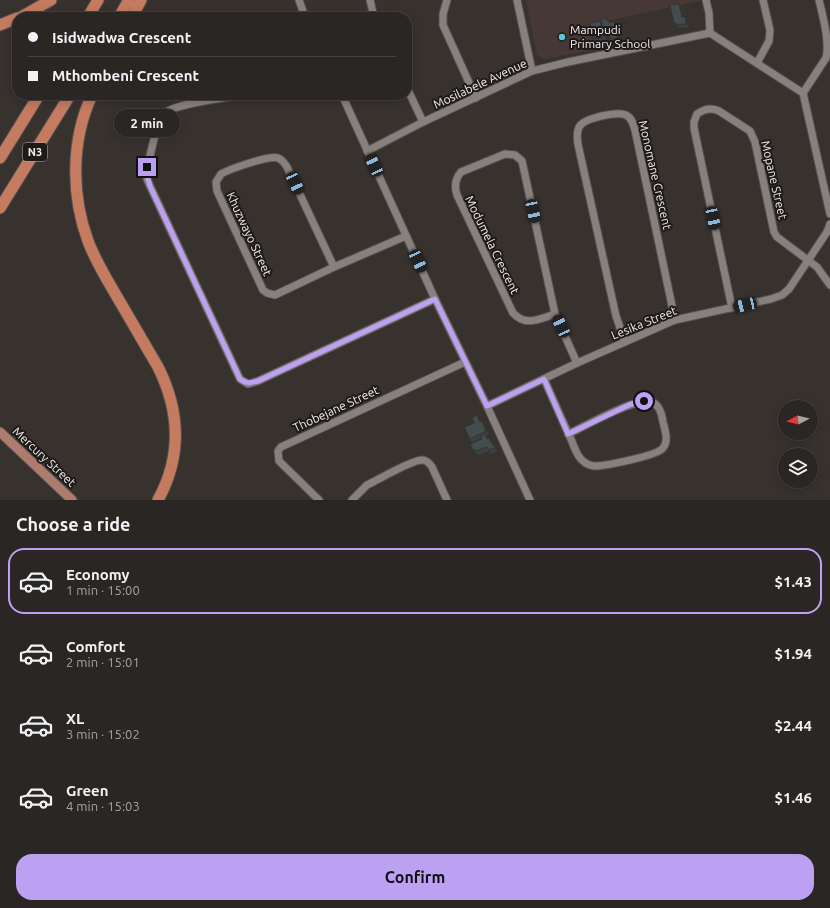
<!DOCTYPE html>
<html lang="en">
<head>
<meta charset="utf-8">
<style>
	:root { --surface:#2a2623; --page:#322e2b; --text:#f1f3f6; --muted:#a5a5a6; --line:#464341; --accent:#bca0f2 }
	body { margin:0; font-family:Ubuntu,sans-serif; background:var(--page); color:var(--text); height:100vh; display:flex; flex-direction:column; font-size:15px; white-space:nowrap }
	* { box-sizing:border-box; margin:0 }
	p { font-size:13px; color:var(--muted) }
	.icon { flex:none; width:22px; height:22px; fill:none; stroke:currentColor; stroke-width:2; stroke-linecap:round; stroke-linejoin:round }
	.map { position:relative; height:500px; overflow:hidden }
	.details { display:flex; flex-direction:column; background:var(--surface); flex:1 }
	.details>* { flex:none }
	.top-card { position:absolute; left:12px; top:12px; width:400px; height:88px; border-radius:16px; box-shadow:0 2px 10px #0003,0 0 0 1px var(--line); display:grid; align-content:center; height:88px; padding:0 16px; background:var(--surface) }
	.needle { width:26px; rotate:263deg }
	.controls { position:absolute; left:778px; top:400px; display:grid; gap:8px }
	.controls a { display:grid; place-items:center; width:40px; height:40px; border-radius:50%; background:var(--surface); box-shadow:0 2px 10px #0003,0 0 0 1px var(--line); font-size:20px }
	.end { position:absolute; width:18px; height:18px; margin:-9px; border:5px solid #bca0f2; background:#111; box-shadow:0 0 0 2px #111 }
	.from { border-radius:50% }
	.bubble { position:absolute; height:28px; border-radius:14px; background:var(--surface); box-shadow:0 2px 10px #0003,0 0 0 1px var(--line); font-size:13px; font-weight:600; line-height:28px; text-align:center }
	.car { position:absolute; width:12px; height:24px; margin:-12px -6px; border-radius:5px; box-shadow:0 0 3px 1px #0007; background:linear-gradient(#222 24%,#8ab4d8 0 40%,#222 0 76%,#8ab4d8 0 86%,#222 0) }
	.top-card b { display:flex; align-items:center; gap:14px; height:38px; font-size:15px }
	.top-card b+b { border-top:1px solid var(--line) }
	.top-card i { width:10px; height:10px; background:var(--text) }
	ul { padding:0; list-style:none }
	li { display:flex; align-items:center; gap:12px; height:66px; margin:0 8px 6px; padding:0 8px; border:2px solid transparent; border-radius:16px }
	li div { flex:1 }
	li b { display:block; font-size:15px }
	li em { font-style:normal; font-weight:600 }
	li.active { border-color:var(--accent) }
	li>.icon { width:36px; height:36px; stroke-width:1.5 }
	h2 { padding:0 16px; font-size:18px; line-height:48px }
	.button { display:flex; gap:8px; margin-top:auto; padding:8px 16px }
	.button a { flex:1; height:46px; border-radius:16px; background:var(--accent); color:#111; font-size:16px; font-weight:600; line-height:46px; text-align:center }
	.map>svg:first-child { display:block }
</style>
</head>
<body>
<div class="map">
<svg width="830" height="500" viewBox="0 0 830 500">
	<rect width="100%" height="100%" fill="#38322f"/>
	<path fill="#463935" d="M 526,0 L 699,0 L 699,1 L 589,25 L 594,50 L 544,59 L 537,55 Z"/>
	<g fill="none" stroke-linecap="round" stroke-linejoin="round">
		<defs>
			<g id="minor">
				<path d="M 299,0 L 305,17"/>
				<path d="M 370,0 L 374,17"/>
				<path d="M 447,0 L 443,14 L 443,25 L 476,98"/>
				<path d="M 517,0 L 532,71"/>
				<path d="M 706,0 L 709,13 L 710,33"/>
				<path d="M 757,63 L 769,41 L 770,30 L 763,0"/>
				<path d="M 407,88 L 423,122"/>
				<path d="M 803,93 L 830,214"/>
				<path d="M 803,93 L 826,58 C 830,42 823,17 819,0"/>
				<path d="M 241,95 C 226,98 172,104 164,114 C 156,122 151,155 147,167 L 147,179 L 150,186 L 240,379 L 248,384 L 258,381 L 435,299"/>
				<path d="M 342,95 L 435,299 L 487,406 L 530,500"/>
				<path d="M 367,151 L 423,122 L 532,71 L 568,62 L 710,33 L 803,93"/>
				<path d="M 334,267 L 288,169 C 286,165 283,160 278,158 C 269,155 230,169 221,174 L 216,182 L 217,191 L 263,290 L 267,293 L 275,295 L 334,267 L 406,236"/>
				<path d="M 732,308 L 694,128 L 694,122 L 697,114 C 704,109 711,107 719,111 L 750,131 L 755,142 L 774,232 L 777,237 L 817,267 L 830,285"/>
				<path d="M 555,314 C 539,319 526,327 513,313 L 457,195 C 454,186 455,179 461,172 L 505,154 L 515,155 L 522,161 L 555,314 L 577,363"/>
				<path d="M 625,342 L 616,316 L 579,149 C 577,141 576,134 579,127 C 584,118 617,111 626,115 C 632,118 633,124 635,130 L 675,320"/>
				<path d="M 544,379 C 553,399 561,418 570,437 C 574,445 576,456 583,461 C 587,465 592,466 597,466 C 608,465 657,456 663,448 C 669,441 665,430 663,422 C 662,415 660,405 652,402 C 637,396 584,427 568,434"/>
				<path d="M 487,406 L 577,363 L 675,320 L 771,299 L 782,295 L 789,289 L 827,232 L 830,224"/>
				<path d="M 319,500 L 279,461 L 278,451 L 281,447 L 465,362"/>
				<path d="M 352,500 L 367,485 L 373,482 C 383,477 412,460 422,460 C 427,460 430,464 432,467 L 447,500"/>
			</g>
			<path id="major" d="M 0,432 L 72,500"/>
			<g id="highway">
				<path d="M 21,17 L 51,0"/>
				<path d="M 88,17 L 98,0"/>
				<path d="M 119,17 L 129,0"/>
				<path d="M 132,17 L 141,0"/>
				<path d="M 0,25 L 17,18"/>
				<path d="M 92,95 C 71,140 71,195 88,241 C 95,260 106,278 116,295 C 130,319 144,343 158,367 C 180,411 182,456 158,500"/>
				<path d="M 0,158 L 39,95"/>
				<path d="M 0,208 L 70,95"/>
			</g>
		</defs>
		<use href="#minor" stroke="#56504f" stroke-width="9"/>
		<use href="#major" stroke="#56504f" stroke-width="11"/>
		<use href="#highway" stroke="#56504f" stroke-width="13"/>
		<use href="#minor" stroke="#87807e" stroke-width="7"/>
		<use href="#major" stroke="#ac7d6c" stroke-width="9"/>
		<use href="#highway" stroke="#c57b60" stroke-width="11"/>
	</g>
	<g fill="#3b4142">
		<path d="M 682,8 L 684,17 L 685,17 L 688,20 L 689,27 L 679,28 L 674,23 Z"/>
		<path d="M 606,18 L 611,23 L 617,26 L 620,41 L 614,42 L 613,40 L 611,41 L 609,37 L 608,33 L 606,33 L 604,30 L 606,40 L 599,43 L 597,41 L 596,41 L 593,37 L 600,21 L 602,24 Z"/>
		<path d="M 477,415 L 481,422 L 484,425 L 489,435 L 486,436 L 488,438 L 489,438 L 495,446 L 497,451 L 491,454 L 489,451 L 478,455 L 477,453 L 476,454 L 473,450 L 482,439 L 481,438 L 472,442 L 470,439 Z"/>
	</g>
	<g fill="#303536">
		<path d="M 679,4 L 682,8 L 684,21 L 682,17 Z"/>
		<path d="M 685,17 L 688,20 L 689,27 L 686,24 Z"/>
		<path d="M 600,21 L 602,24 L 606,40 L 604,36 Z"/>
		<path d="M 614,22 L 617,26 L 620,41 L 617,38 Z"/>
		<path d="M 482,421 L 489,435 L 486,431 Z"/>
	</g>
	<g fill="#454c4d" stroke="#303536">
		<path d="M 679,4 L 682,17 L 685,17 L 686,24 L 676,25 L 676,23 L 674,23 L 670,5 Z"/>
		<path d="M 606,18 L 606,20 L 609,20 L 609,23 L 614,22 L 617,38 L 611,39 L 611,37 L 609,37 L 607,29 L 603,29 L 601,19 Z"/>
		<path d="M 600,21 L 604,36 L 596,39 L 596,37 L 593,37 L 590,23 Z"/>
		<path d="M 477,415 L 480,422 L 482,421 L 486,431 L 470,439 L 464,427 L 474,423 L 472,418 Z"/>
		<path d="M 485,434 L 487,439 L 489,438 L 491,441 L 491,443 L 492,442 L 495,448 L 489,450 L 487,447 L 475,451 L 474,449 L 473,450 L 470,444 L 482,439 L 480,436 Z"/>
	</g>
	<g fill="none" stroke-linecap="round" stroke-linejoin="round">
		<path stroke="#bca0f2" stroke-width="5" d="M 147,167 L 148,179 L 150,186 L 240,379 C 246,384 250,383 258,381 L 435,299 L 487,406 L 544,379 L 568,434 L 631,404 L 644,401"/>
	</g>
	<circle fill="#51ccd5" stroke="#1d1a19" stroke-width="1.5" cx="562" cy="37" r="4"/>
	<g text-anchor="middle" stroke-width="4" stroke-linejoin="round" paint-order="stroke">
		<rect fill="#1d1a19" stroke="#b2aead" stroke-width="1" x="23" y="143" width="24" height="18" rx="3"/>
		<g font-size="11" font-weight="bold" fill="#f2eeed">
			<text x="35" y="156">N3</text>
		</g>
		<g font-size="12" fill="#f2eeed" stroke="#1d1a19" text-anchor="start">
			<text x="570" y="34">Mampudi<tspan x="570" dy="14">Primary School</tspan></text>
		</g>
		<g font-size="12" fill="#f2eeed" stroke="#1d1a19">
			<text transform="translate(480 84) rotate(-25)" y="4">Mosilabele Avenue</text>
			<text transform="translate(655 175) rotate(77)" y="4">Monomane Crescent</text>
			<text transform="translate(774 180) rotate(77)" y="4">Mopane Street</text>
			<text transform="translate(249 234) rotate(65)" y="4">Khuzwayo Street</text>
			<text transform="translate(492 245) rotate(64)" y="4">Modumela Crescent</text>
			<text transform="translate(644 323) rotate(-22)" y="4">Lesika Street</text>
			<text transform="translate(336 409) rotate(-25)" y="4">Thobejane Street</text>
			<text transform="translate(44 457) rotate(43)" y="4">Mercury Street</text>
		</g>
	</g>
</svg>
<div class="controls">
<a><svg class="needle" viewBox="-14 -14 28 28"><path d="M0-13l5 13h-10z" fill="#e53935"/><path d="M0 13l5-13h-10z" fill="#a5a5a6"/></svg></a>
<a><svg class="icon" aria-label="layers" viewBox="0 0 24 24"><path d="M12 4l9 5-9 5-9-5zM3 14l9 5 9-5"/></svg></a>
</div>
<i class="end from" style="left:644px;top:401px"></i>
<i class="end" style="left:147px;top:167px"></i>
<div class="bubble" style="left:114px;top:109px;width:66px">2 min</div>
<i class="car" style="left:374px;top:165px;rotate:335deg"></i>
<i class="car" style="left:295px;top:183px;rotate:155deg"></i>
<i class="car" style="left:533px;top:211px;rotate:168deg"></i>
<i class="car" style="left:713px;top:218px;rotate:168deg"></i>
<i class="car" style="left:418px;top:261px;rotate:155deg"></i>
<i class="car" style="left:745px;top:305px;rotate:257deg"></i>
<i class="car" style="left:561px;top:326px;rotate:335deg"></i>
<div class="top-card">
<b><i class="from"></i>Isidwadwa Crescent</b>
<b><i></i>Mthombeni Crescent</b>
</div>
</div>
<section class="details">
<h2>Choose a ride</h2>
<ul>
<li class="active"><svg class="icon" aria-label="car" viewBox="0 0 24 24"><path d="M5 17H2v-5l4-1 3-4h7l3 4 3 1v5h-3M9 17h6M6 11h13"/><circle cx="7" cy="17" r="2"/><circle cx="17" cy="17" r="2"/></svg><div><b>Economy</b><p>1 min · 15:00</p></div><em>$1.43</em></li>
<li><svg class="icon" aria-label="car" viewBox="0 0 24 24"><path d="M5 17H2v-5l4-1 3-4h7l3 4 3 1v5h-3M9 17h6M6 11h13"/><circle cx="7" cy="17" r="2"/><circle cx="17" cy="17" r="2"/></svg><div><b>Comfort</b><p>2 min · 15:01</p></div><em>$1.94</em></li>
<li><svg class="icon" aria-label="car" viewBox="0 0 24 24"><path d="M5 17H2v-5l4-1 3-4h7l3 4 3 1v5h-3M9 17h6M6 11h13"/><circle cx="7" cy="17" r="2"/><circle cx="17" cy="17" r="2"/></svg><div><b>XL</b><p>3 min · 15:02</p></div><em>$2.44</em></li>
<li><svg class="icon" aria-label="car" viewBox="0 0 24 24"><path d="M5 17H2v-5l4-1 3-4h7l3 4 3 1v5h-3M9 17h6M6 11h13"/><circle cx="7" cy="17" r="2"/><circle cx="17" cy="17" r="2"/></svg><div><b>Green</b><p>4 min · 15:03</p></div><em>$1.46</em></li>
</ul>
<div class="button"><a>Confirm</a></div>
</section>
</body>
</html>
